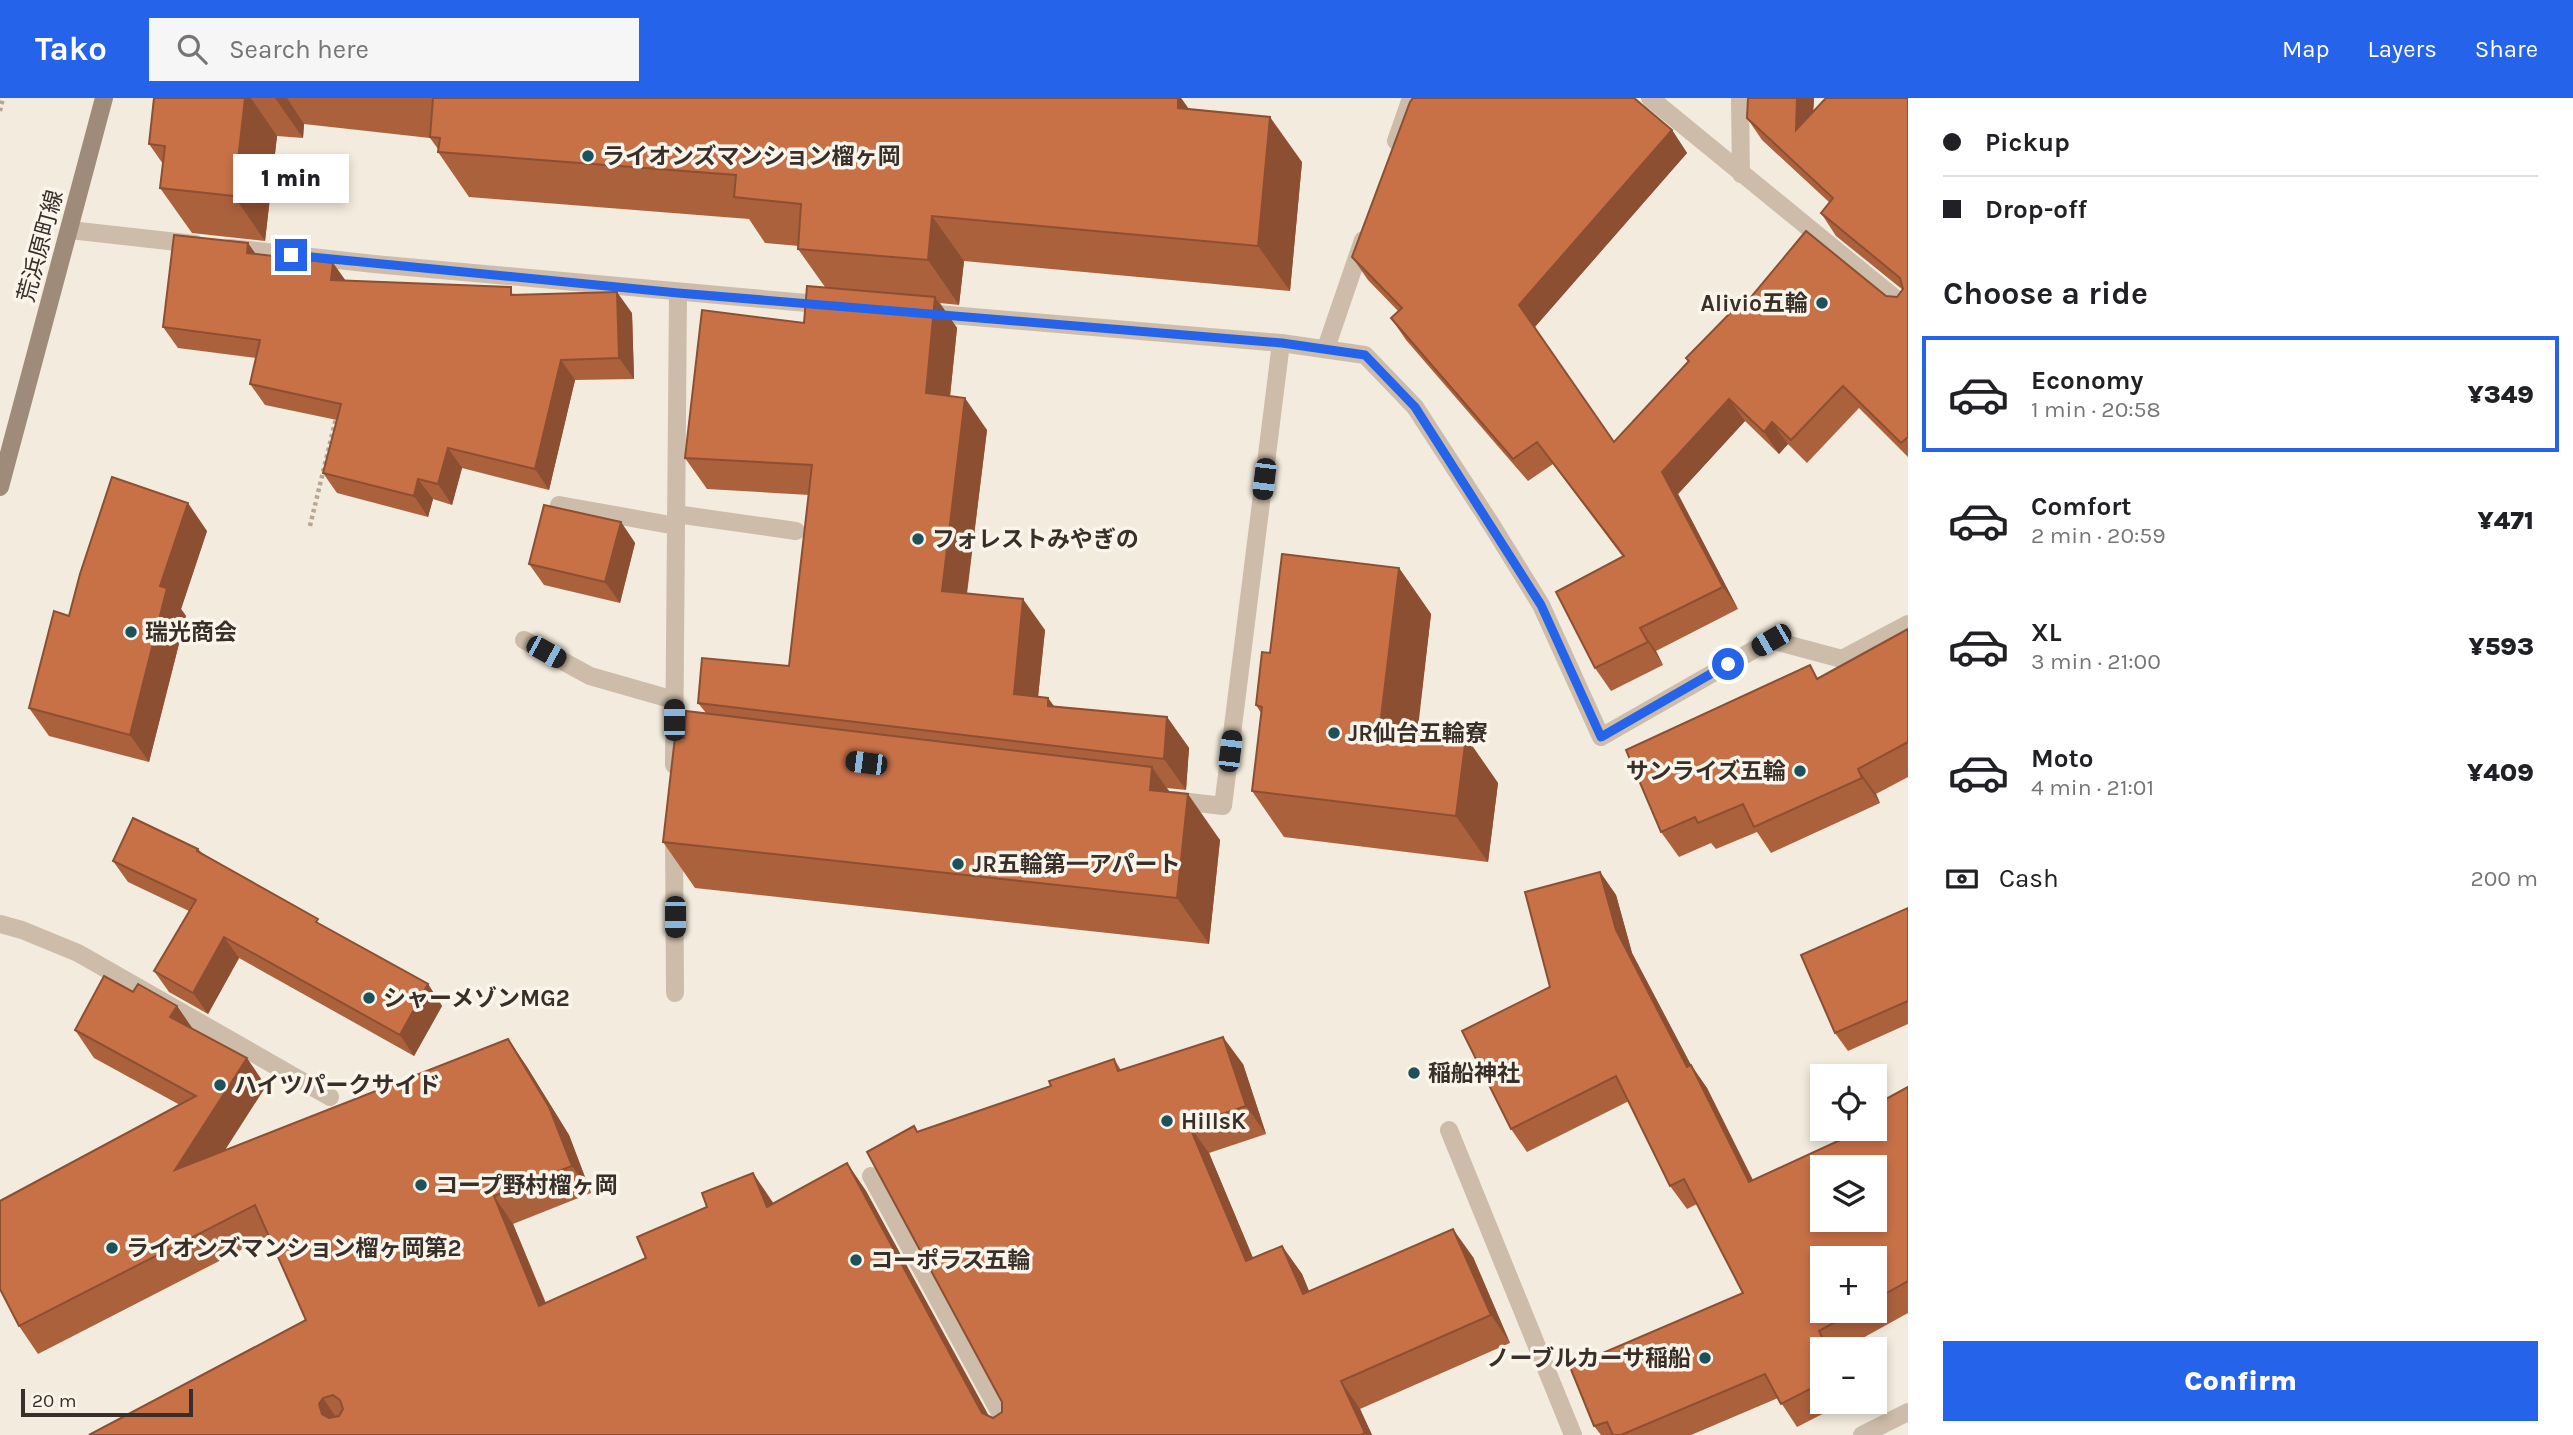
<!DOCTYPE html>
<html lang="en">
<head>
<meta charset="utf-8">
<style>
	:root { --surface:#fff; --page:#f6f6f6; --text:#202124; --muted:#757577; --line:#e0e0e0; --accent:#2563eb }
	body { margin:0; font-family:Karla,"Noto Sans JP",sans-serif; background:var(--page); color:var(--text); height:100vh; display:flex; flex-direction:column; font-size:26px; white-space:nowrap }
	* { box-sizing:border-box; margin:0 }
	p { font-size:23px; color:var(--muted) }
	.icon { flex:none; width:38px; height:38px; fill:none; stroke:currentColor; stroke-width:2; stroke-linecap:round; stroke-linejoin:round }
	.map { position:relative; flex:1; overflow:hidden }
	.side { display:flex; flex-direction:column; background:var(--surface); width:665px }
	.side>* { flex:none }
	.hud { display:grid; align-content:center; height:154px; padding:0 35px; background:var(--surface) }
	.controls { position:absolute; left:1810px; top:966px; display:grid; gap:14px }
	.controls a { display:grid; place-items:center; width:77px; height:77px; border-radius:0px; background:var(--surface); box-shadow:0 4px 10px #0003; font-size:35px }
	.scale { position:absolute; left:21px; bottom:18px; width:172px; box-sizing:border-box; padding-left:7px; border:4px solid #382f29; border-top:0; font-size:19px; line-height:24px; white-space:nowrap; color:#382f29; -webkit-text-stroke:5px #faf4ea; paint-order:stroke }
	.end { position:absolute; width:32px; height:32px; margin:-16px; border:9px solid #2563eb; background:#fff; box-shadow:0 0 0 4px #fff }
	.from { border-radius:50% }
	.bubble { position:absolute; height:49px; border-radius:0px; background:var(--surface); box-shadow:0 4px 10px #0003; font-size:23px; font-weight:800; line-height:49px; text-align:center }
	.car { position:absolute; width:21px; height:42px; margin:-21px -10px; border-radius:9px; box-shadow:0 0 5px 2px #0007; background:linear-gradient(#222 24%,#8ab4d8 0 40%,#222 0 76%,#8ab4d8 0 86%,#222 0) }
	.hud b { display:flex; align-items:center; gap:24px; height:66px; font-size:26px }
	.hud b+b { border-top:2px solid var(--line) }
	.hud i { width:18px; height:18px; background:var(--text) }
	ul { padding:0; list-style:none }
	li { display:flex; align-items:center; gap:21px; height:116px; margin:0 14px 10px; padding:0 21px; border:4px solid transparent; border-radius:0px }
	li div { flex:1 }
	li b { display:block; font-size:26px }
	li em { font-style:normal; font-weight:800 }
	li.on { border-color:var(--accent) }
	li>.icon { width:63px; height:63px; stroke-width:1.5 }
	h2 { padding:0 35px; font-size:32px; line-height:84px }
	.pay { display:flex; align-items:center; gap:18px; height:77px; padding:0 35px; font-size:26px }
	.pay p { margin-inline-start:auto }
	.cta { display:flex; gap:14px; margin-top:auto; padding:14px 35px }
	.cta a { flex:1; height:80px; border-radius:0px; background:var(--accent); color:#fff; font-size:28px; font-weight:800; line-height:80px; text-align:center }
	header { display:flex; align-items:center; gap:42px; box-sizing:border-box; height:98px; padding:0 35px; background:var(--accent); color:#fff }
	header strong { font-size:33px }
	nav { display:flex; gap:38px; margin-inline-start:auto; font-size:24px }
	.search { width:490px; height:63px; background:var(--page); display:flex; align-items:center; gap:18px; box-sizing:border-box; padding:0 24px; border-radius:0px; color:var(--muted); font-size:26px }
	main { display:flex; flex:1; min-height:0 }
	.map>svg:first-child { display:block }
</style>
</head>
<body>
<header>
<strong>Tako</strong>
<div class="search"><svg class="icon" aria-label="search" viewBox="0 0 24 24"><circle cx="10" cy="10" r="6"/><path d="M15 15l6 6"/></svg>Search here</div>
<nav><a>Map</a><a>Layers</a><a>Share</a></nav>
</header>
<main>
<div class="map">
<svg width="1908" height="1337" viewBox="0 0 1908 1337">
	<rect width="100%" height="100%" fill="#f3ebdd"/>
	<g fill="none" stroke-linecap="round" stroke-linejoin="round">
		<g stroke="#b7a693" stroke-width="4.5" stroke-dasharray="3.5 3.5" stroke-linecap="butt">
			<path d="M 0,13 L 3,0"/>
			<path d="M 310,428 L 337,316"/>
		</g>
		<g stroke="#ccbca9" stroke-width="18">
			<path d="M 559,407 L 676,428"/>
			<path d="M 676,416 L 796,433"/>
			<path d="M 524,542 L 590,578 L 674,602"/>
			<path d="M 0,826 L 22,832 L 78,855 L 330,999"/>
			<path d="M 1449,1032 L 1573,1337"/>
			<path d="M 871,1078 L 1012,1337"/>
		</g>
		<g stroke="#ccbca9" stroke-width="18">
			<path d="M 1650,0 L 1908,211"/>
			<path d="M 1740,0 L 1741,76"/>
			<path d="M 1396,43 L 1411,0"/>
			<path d="M 70,132 L 195,146"/>
			<path d="M 230,150 L 374,166 L 829,207"/>
			<path d="M 927,215 L 1281,245 L 1365,257 L 1415,309 L 1491,426 L 1541,507 L 1601,639 L 1771,542 L 1842,561 L 1908,526"/>
			<path d="M 1326,250 L 1363,142"/>
			<path d="M 674,667 L 678,195"/>
			<path d="M 1172,702 L 1223,708 L 1281,245"/>
			<path d="M 674,737 L 675,895"/>
			<path d="M 1862,1337 L 1908,1314"/>
		</g>
		<path stroke="#9f8b7a" stroke-width="18" d="M 0,389 L 104,0"/>
	</g>
	<g fill="#ac613d" fill-rule="evenodd">
		<path d="M 154,0 L 1181,0 L 1189,11 L 1302,64 L 1290,193 L 964,163 L 959,207 L 940,205 L 957,230 L 950,299 L 987,332 L 967,496 L 1045,532 L 1038,599 L 1048,600 L 1054,608 L 1167,619 L 1189,650 L 1186,692 L 1167,690 L 1170,694 L 1220,742 L 1209,846 L 695,790 L 663,744 L 684,640 L 706,615 L 698,605 L 789,568 L 809,397 L 707,391 L 685,360 L 804,225 L 825,189 L 798,151 L 799,148 L 765,145 L 749,121 L 469,99 L 438,54 L 438,51 L 430,40 L 304,26 L 303,40 L 277,38 L 265,143 L 192,135 L 160,90 L 163,66 L 149,46 Z"/>
		<path d="M 1748,0 L 1814,0 L 1813,14 L 1908,0 L 1908,359 L 1859,310 L 1807,365 L 1788,346 L 1779,356 L 1745,323 L 1678,396 L 1738,511 L 1656,553 L 1663,567 L 1611,593 L 1595,570 L 1623,459 L 1553,366 L 1528,383 L 1406,242 L 1391,220 L 1398,213 L 1368,182 L 1352,159 L 1672,32 L 1687,55 L 1534,230 L 1614,344 L 1688,263 L 1686,260 L 1747,204 L 1886,198 L 1897,199 L 1903,192 L 1836,138 L 1821,115 L 1830,105 L 1762,42 L 1747,20 Z"/>
		<path d="M 256,156 L 333,165 L 345,182 L 516,196 L 632,215 L 634,281 L 575,282 L 549,392 L 462,370 L 452,407 L 433,401 L 428,419 L 337,395 L 323,375 L 337,322 L 265,307 L 250,286 L 256,260 L 178,250 L 163,229 Z"/>
		<path d="M 621,424 L 635,445 L 620,505 L 544,487 L 529,466 Z"/>
		<path d="M 207,433 L 181,511 L 186,518 L 149,664 L 49,638 L 29,610 L 69,518 Z"/>
		<path d="M 1399,470 L 1431,516 L 1417,633 L 1466,639 L 1498,685 L 1488,764 L 1284,739 L 1252,693 L 1261,615 L 1256,607 L 1270,555 Z"/>
		<path d="M 1908,531 L 1908,679 L 1876,696 L 1880,705 L 1771,755 L 1757,734 L 1716,751 L 1711,745 L 1679,759 L 1661,734 L 1819,580 Z"/>
		<path d="M 198,751 L 202,755 L 324,828 L 428,886 L 442,908 L 414,958 L 239,860 L 208,916 L 169,894 L 154,873 L 189,813 L 128,784 L 113,763 Z"/>
		<path d="M 1600,774 L 1616,797 L 1632,855 L 1691,967 L 1707,990 L 1753,1082 L 1883,1022 L 1908,989 L 1908,1215 L 1843,1251 L 1822,1251 L 1822,1304 L 1846,1304 L 1797,1329 L 1778,1300 L 1691,1337 L 1601,1337 L 1594,1328 L 1743,1195 L 1697,1106 L 1687,1111 L 1670,1088 L 1629,1003 L 1527,1054 L 1511,1031 ZM 1874,1160 L 1874,1213 L 1822,1213 Z"/>
		<path d="M 1908,810 L 1908,926 L 1848,953 L 1835,935 Z"/>
		<path d="M 133,894 L 177,908 L 193,931 L 266,988 L 225,1052 L 508,941 L 527,969 L 569,1037 L 591,1095 L 513,1126 L 546,1205 L 772,1103 L 773,1105 L 847,1065 L 866,1093 L 989,1318 L 993,1320 L 1002,1314 L 1002,1304 L 918,1034 L 1051,988 L 1114,961 L 1121,972 L 1243,966 L 1266,1036 L 1209,1055 L 1253,1160 L 1282,1148 L 1302,1176 L 1309,1194 L 1473,1159 L 1510,1245 L 1360,1311 L 1372,1337 L 89,1337 L 306,1222 L 268,1138 L 38,1256 L 19,1228 L 180,1007 L 94,960 L 75,932 Z"/>
	</g>
	<g fill="#8c4f32">
		<path d="M 245,0 L 251,0 L 277,38 L 265,143 L 234,98 Z"/>
		<path d="M 275,0 L 287,0 L 304,26 L 303,40 Z"/>
		<path d="M 1178,0 L 1181,0 L 1210,42 L 1178,10 Z"/>
		<path d="M 1797,0 L 1814,0 L 1811,55 L 1796,32 Z"/>
		<path d="M 1270,19 L 1302,64 L 1290,193 L 1258,148 Z"/>
		<path d="M 1672,32 L 1687,55 L 1534,230 L 1519,207 Z"/>
		<path d="M 932,118 L 964,163 L 959,207 L 928,162 Z"/>
		<path d="M 248,145 L 263,166 L 247,155 Z"/>
		<path d="M 333,165 L 348,186 L 331,182 Z"/>
		<path d="M 617,194 L 632,215 L 634,281 L 619,260 Z"/>
		<path d="M 935,199 L 957,230 L 947,326 L 926,295 Z"/>
		<path d="M 561,262 L 575,282 L 549,392 L 535,371 Z"/>
		<path d="M 965,300 L 987,332 L 963,524 L 942,493 Z"/>
		<path d="M 1729,301 L 1745,323 L 1678,396 L 1738,511 L 1723,489 L 1662,374 Z"/>
		<path d="M 1772,324 L 1788,346 L 1779,356 L 1764,334 Z"/>
		<path d="M 448,350 L 462,370 L 452,407 L 438,386 Z"/>
		<path d="M 418,381 L 433,401 L 428,419 L 414,398 Z"/>
		<path d="M 188,405 L 207,433 L 181,511 L 186,518 L 149,664 L 130,637 L 160,488 Z"/>
		<path d="M 621,424 L 635,445 L 620,505 L 605,484 Z"/>
		<path d="M 1399,470 L 1431,516 L 1413,674 L 1380,628 Z"/>
		<path d="M 1023,501 L 1045,532 L 1035,627 L 1014,596 Z"/>
		<path d="M 1640,530 L 1656,553 L 1663,567 L 1648,544 Z"/>
		<path d="M 1048,600 L 1070,631 L 1048,608 Z"/>
		<path d="M 1167,619 L 1189,650 L 1186,692 L 1164,661 Z"/>
		<path d="M 1466,639 L 1498,685 L 1488,764 L 1456,718 Z"/>
		<path d="M 1152,669 L 1184,715 L 1150,692 Z"/>
		<path d="M 1858,671 L 1876,696 L 1880,705 L 1862,680 Z"/>
		<path d="M 1188,696 L 1220,742 L 1209,846 L 1177,800 Z"/>
		<path d="M 1600,774 L 1616,797 L 1632,855 L 1704,992 L 1687,969 L 1616,832 Z"/>
		<path d="M 224,839 L 239,860 L 208,916 L 193,895 Z"/>
		<path d="M 428,886 L 442,908 L 414,958 L 400,937 Z"/>
		<path d="M 177,908 L 196,936 L 170,919 Z"/>
		<path d="M 1223,939 L 1243,966 L 1266,1036 L 1246,1008 Z"/>
		<path d="M 508,941 L 527,969 L 569,1037 L 591,1095 L 572,1068 Z"/>
		<path d="M 247,960 L 266,988 L 194,1100 L 175,1072 Z"/>
		<path d="M 1691,967 L 1707,990 L 1765,1107 L 1749,1084 Z"/>
		<path d="M 1189,1027 L 1209,1055 L 1266,1191 L 1246,1163 Z"/>
		<path d="M 847,1065 L 866,1093 L 999,1337 L 982,1315 Z"/>
		<path d="M 753,1075 L 772,1103 L 786,1137 L 767,1109 Z"/>
		<path d="M 494,1098 L 513,1126 L 558,1236 L 539,1208 Z"/>
		<path d="M 1453,1131 L 1473,1159 L 1510,1245 L 1491,1217 Z"/>
		<path d="M 1282,1148 L 1302,1176 L 1322,1224 L 1303,1196 Z"/>
		<path d="M 1819,1233 L 1831,1251 L 1828,1251 Z"/>
		<path d="M 1341,1283 L 1360,1311 L 1372,1337 L 1366,1337 L 1365,1335 Z"/>
		<path d="M 323,1300 L 342,1328 L 322,1316 L 319,1306 Z"/>
	</g>
	<g fill="#c87147" stroke="#8c4f32" stroke-width="2" fill-rule="evenodd">
		<path d="M 154,0 L 245,0 L 234,98 L 160,90 L 165,48 L 149,46 Z"/>
		<path d="M 433,0 L 1178,0 L 1178,10 L 1270,19 L 1258,148 L 932,118 L 928,162 L 798,151 L 801,106 L 734,99 L 736,77 L 438,54 L 440,40 L 430,39 Z"/>
		<path d="M 1413,0 L 1634,0 L 1672,32 L 1519,207 L 1614,344 L 1689,263 L 1686,260 L 1744,201 L 1747,204 L 1806,133 L 1886,198 L 1897,199 L 1903,191 L 1900,180 L 1821,115 L 1833,100 L 1747,20 L 1748,0 L 1797,0 L 1796,32 L 1826,0 L 1908,0 L 1908,339 L 1901,345 L 1843,288 L 1791,342 L 1772,324 L 1764,334 L 1729,301 L 1662,374 L 1723,489 L 1640,530 L 1648,544 L 1595,570 L 1556,494 L 1624,458 L 1537,344 L 1513,361 L 1391,220 L 1402,210 L 1352,159 L 1410,4 Z"/>
		<path d="M 174,137 L 248,145 L 247,155 L 333,165 L 331,182 L 511,189 L 511,197 L 617,194 L 619,260 L 561,262 L 535,371 L 448,350 L 438,386 L 418,381 L 414,398 L 323,375 L 341,306 L 250,286 L 260,242 L 163,229 Z"/>
		<path d="M 807,188 L 935,199 L 926,295 L 965,300 L 942,493 L 1023,501 L 1014,596 L 1048,600 L 1048,608 L 1167,619 L 1164,661 L 698,605 L 702,560 L 789,568 L 812,367 L 685,360 L 702,212 L 804,225 Z"/>
		<path d="M 112,379 L 188,405 L 160,488 L 167,490 L 130,637 L 29,610 L 54,513 L 69,518 L 80,476 Z"/>
		<path d="M 544,407 L 621,424 L 605,484 L 529,466 Z"/>
		<path d="M 1282,456 L 1399,470 L 1380,628 L 1466,639 L 1456,718 L 1252,693 L 1262,609 L 1256,607 L 1262,554 L 1270,555 Z"/>
		<path d="M 1908,531 L 1908,644 L 1858,671 L 1862,680 L 1754,729 L 1743,706 L 1698,725 L 1695,719 L 1661,734 L 1626,652 L 1810,567 L 1817,581 Z"/>
		<path d="M 686,613 L 1152,669 L 1150,692 L 1188,696 L 1177,800 L 663,744 L 675,639 L 684,640 Z"/>
		<path d="M 133,720 L 198,751 L 197,753 L 318,821 L 316,824 L 428,886 L 400,937 L 224,839 L 193,895 L 154,873 L 196,802 L 113,763 Z"/>
		<path d="M 1600,774 L 1616,832 L 1687,969 L 1691,967 L 1749,1084 L 1864,1031 L 1874,1031 L 1874,1026 L 1883,1022 L 1875,1007 L 1908,989 L 1908,1183 L 1874,1202 L 1874,1160 L 1822,1160 L 1822,1213 L 1855,1213 L 1819,1233 L 1828,1251 L 1822,1251 L 1822,1285 L 1781,1306 L 1765,1276 L 1621,1337 L 1613,1337 L 1607,1324 L 1594,1328 L 1570,1269 L 1743,1195 L 1684,1081 L 1670,1088 L 1616,978 L 1511,1031 L 1462,933 L 1550,889 L 1525,794 ZM 1822,1069 L 1874,1069 L 1874,1122 L 1822,1122 Z"/>
		<path d="M 1908,810 L 1908,903 L 1835,935 L 1801,857 Z"/>
		<path d="M 104,878 L 133,894 L 138,886 L 177,908 L 170,919 L 247,960 L 175,1072 L 508,941 L 549,1009 L 572,1068 L 494,1098 L 539,1208 L 646,1160 L 637,1139 L 707,1109 L 702,1095 L 753,1075 L 767,1109 L 847,1065 L 982,1315 L 993,1320 L 1002,1314 L 1002,1304 L 867,1054 L 914,1028 L 917,1034 L 1051,988 L 1049,983 L 1114,961 L 1118,973 L 1223,939 L 1246,1008 L 1189,1027 L 1246,1163 L 1282,1148 L 1303,1196 L 1453,1131 L 1491,1217 L 1341,1283 L 1365,1335 L 1361,1337 L 89,1337 L 306,1222 L 255,1107 L 19,1228 L 0,1191 L 0,1103 L 196,998 L 75,932 ZM 333,1297 L 340,1302 L 343,1311 L 339,1318 L 329,1320 L 322,1316 L 319,1306 L 323,1300 Z"/>
	</g>
	<g fill="none" stroke-linecap="round" stroke-linejoin="round">
		<path stroke="#2563eb" stroke-width="9" d="M 291,157 L 678,195 L 1282,245 L 1365,257 L 1415,309 L 1541,507 L 1601,639 L 1728,566"/>
	</g>
	<g fill="#1d525b" stroke="#faf4ea" stroke-width="2.5">
		<circle cx="588" cy="58" r="7"/>
		<circle cx="1822" cy="205" r="7"/>
		<circle cx="918" cy="441" r="7"/>
		<circle cx="131" cy="534" r="7"/>
		<circle cx="1334" cy="635" r="7"/>
		<circle cx="1800" cy="673" r="7"/>
		<circle cx="958" cy="766" r="7"/>
		<circle cx="369" cy="900" r="7"/>
		<circle cx="1414" cy="975" r="7"/>
		<circle cx="220" cy="987" r="7"/>
		<circle cx="1167" cy="1023" r="7"/>
		<circle cx="421" cy="1087" r="7"/>
		<circle cx="112" cy="1150" r="7"/>
		<circle cx="856" cy="1162" r="7"/>
		<circle cx="1705" cy="1260" r="7"/>
	</g>
	<g text-anchor="middle" stroke-width="7" stroke-linejoin="round" paint-order="stroke">
		<g font-size="23" font-weight="bold" fill="#382f29" stroke="#faf4ea" text-anchor="start">
			<text x="602" y="66">ライオンズマンション榴ヶ岡</text>
			<text x="1808" y="213" text-anchor="end">Alivio五輪</text>
			<text x="932" y="449">フォレストみやぎの</text>
			<text x="145" y="542">瑞光商会</text>
			<text x="1348" y="643">JR仙台五輪寮</text>
			<text x="1786" y="681" text-anchor="end">サンライズ五輪</text>
			<text x="972" y="774">JR五輪第一アパート</text>
			<text x="383" y="908">シャーメゾンMG2</text>
			<text x="1428" y="983">稲船神社</text>
			<text x="234" y="995">ハイツパークサイド</text>
			<text x="1181" y="1031">HillsK</text>
			<text x="435" y="1095">コープ野村榴ヶ岡</text>
			<text x="126" y="1158">ライオンズマンション榴ヶ岡第2</text>
			<text x="870" y="1170">コーポラス五輪</text>
			<text x="1691" y="1268" text-anchor="end">ノーブルカーサ稲船</text>
		</g>
		<g font-size="23" fill="#382f29" stroke="#faf4ea">
			<text transform="translate(40 148) rotate(-75)" y="8">荒浜原町線</text>
		</g>
	</g>
</svg>
<div class="controls">
<a><svg class="icon" aria-label="locate" viewBox="0 0 24 24"><circle cx="12" cy="12" r="6"/><path d="M12 2v4M12 18v4M2 12h4M18 12h4"/></svg></a>
<a><svg class="icon" aria-label="layers" viewBox="0 0 24 24"><path d="M12 4l9 5-9 5-9-5zM3 14l9 5 9-5"/></svg></a>
<a>+</a>
<a>−</a>
</div>
<div class="scale">20 m</div>
<i class="end from" style="left:1728px;top:566px"></i>
<i class="end" style="left:291px;top:157px"></i>
<div class="bubble" style="left:233px;top:56px;width:116px">1 min</div>
<i class="car" style="left:1264px;top:381px;rotate:187deg"></i>
<i class="car" style="left:1771px;top:542px;rotate:240deg"></i>
<i class="car" style="left:546px;top:554px;rotate:119deg"></i>
<i class="car" style="left:674px;top:622px;rotate:0deg"></i>
<i class="car" style="left:1230px;top:653px;rotate:7deg"></i>
<i class="car" style="left:866px;top:665px;rotate:277deg"></i>
<i class="car" style="left:675px;top:819px;rotate:180deg"></i>
</div>
<section class="side">
<div class="hud">
<b><i class="from"></i>Pickup</b>
<b><i></i>Drop-off</b>
</div>
<h2>Choose a ride</h2>
<ul>
<li class="on"><svg class="icon" aria-label="car" viewBox="0 0 24 24"><path d="M5 17H2v-5l4-1 3-4h7l3 4 3 1v5h-3M9 17h6M6 11h13"/><circle cx="7" cy="17" r="2"/><circle cx="17" cy="17" r="2"/></svg><div><b>Economy</b><p>1 min · 20:58</p></div><em>¥349</em></li>
<li><svg class="icon" aria-label="car" viewBox="0 0 24 24"><path d="M5 17H2v-5l4-1 3-4h7l3 4 3 1v5h-3M9 17h6M6 11h13"/><circle cx="7" cy="17" r="2"/><circle cx="17" cy="17" r="2"/></svg><div><b>Comfort</b><p>2 min · 20:59</p></div><em>¥471</em></li>
<li><svg class="icon" aria-label="car" viewBox="0 0 24 24"><path d="M5 17H2v-5l4-1 3-4h7l3 4 3 1v5h-3M9 17h6M6 11h13"/><circle cx="7" cy="17" r="2"/><circle cx="17" cy="17" r="2"/></svg><div><b>XL</b><p>3 min · 21:00</p></div><em>¥593</em></li>
<li><svg class="icon" aria-label="car" viewBox="0 0 24 24"><path d="M5 17H2v-5l4-1 3-4h7l3 4 3 1v5h-3M9 17h6M6 11h13"/><circle cx="7" cy="17" r="2"/><circle cx="17" cy="17" r="2"/></svg><div><b>Moto</b><p>4 min · 21:01</p></div><em>¥409</em></li>
</ul>
<div class="pay"><svg class="icon" aria-label="cash" viewBox="0 0 24 24"><path d="M3 7h18v10H3z"/><circle cx="12" cy="12" r="2"/></svg>Cash<p>200 m</p></div>
<div class="cta"><a>Confirm</a></div>
</section>
</main>
</body>
</html>
